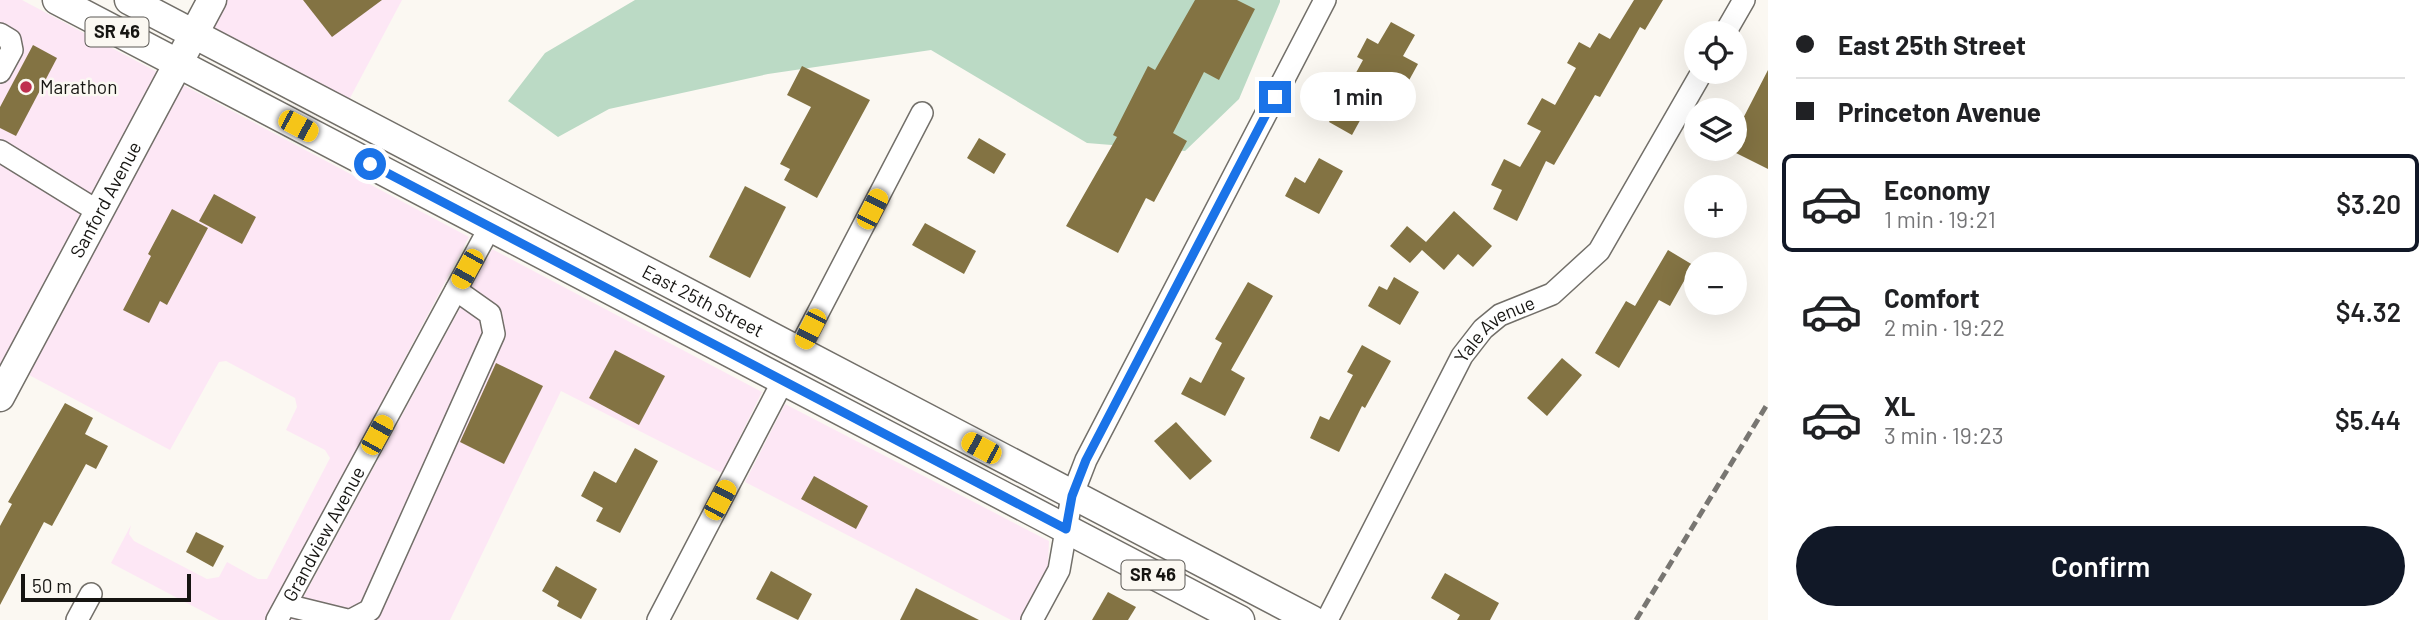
<!DOCTYPE html>
<html lang="en">
<head>
<meta charset="utf-8">
<style>
	:root { --surface:#fff; --page:#f2f2f2; --text:#202124; --muted:#757577; --line:#e0e0e0; --accent:#111827 }
	body { margin:0; font-family:Barlow,sans-serif; background:var(--page); color:var(--text); height:100vh; display:flex; flex-direction:column; font-size:26px; white-space:nowrap }
	* { box-sizing:border-box; margin:0 }
	p { font-size:23px; color:var(--muted) }
	.icon { flex:none; width:38px; height:38px; fill:none; stroke:currentColor; stroke-width:2; stroke-linecap:round; stroke-linejoin:round }
	.map { position:relative; flex:1; overflow:hidden }
	.sheet { display:flex; flex-direction:column; background:var(--surface); width:665px }
	.sheet>* { flex:none }
	.hud { display:grid; align-content:center; height:154px; padding:0 28px; background:var(--surface) }
	.buttons { position:absolute; left:1684px; top:21px; display:grid; gap:14px }
	.buttons a { display:grid; place-items:center; width:63px; height:63px; border-radius:50%; background:var(--surface); box-shadow:0 7px 28px #0002; font-size:35px }
	.scale { position:absolute; left:21px; bottom:18px; width:170px; box-sizing:border-box; padding-left:7px; border:4px solid #161512; border-top:0; font-size:19px; line-height:24px; white-space:nowrap; color:#161512; -webkit-text-stroke:5px #fbf8f2; paint-order:stroke }
	.end { position:absolute; width:32px; height:32px; margin:-16px; border:9px solid #1a73e8; background:#fff; box-shadow:0 0 0 4px #fff }
	.from { border-radius:50% }
	.bubble { position:absolute; height:49px; border-radius:24px; background:var(--surface); box-shadow:0 7px 28px #0002; font-size:23px; font-weight:600; line-height:49px; text-align:center }
	.car { position:absolute; width:21px; height:42px; margin:-21px -10px; border-radius:9px; box-shadow:0 0 5px 2px #0007; background:linear-gradient(#f5c518 24%,#345 0 40%,#f5c518 0 76%,#345 0 86%,#f5c518 0) }
	.hud b { display:flex; align-items:center; gap:24px; height:66px; font-size:26px }
	.hud b+b { border-top:2px solid var(--line) }
	.hud i { width:18px; height:18px; background:var(--text) }
	ul { padding:0; list-style:none }
	li { display:flex; align-items:center; gap:21px; height:98px; margin:0 14px 10px; padding:0 14px; border:4px solid transparent; border-radius:10px }
	li div { flex:1 }
	li b { display:block; font-size:26px }
	li em { font-style:normal; font-weight:600 }
	li.current { border-color:var(--accent) }
	li>.icon { width:63px; height:63px; stroke-width:1.5 }
	.action { display:flex; gap:14px; margin-top:auto; padding:14px 28px }
	.action a { flex:1; height:80px; border-radius:42px; background:var(--accent); color:#fff; font-size:28px; font-weight:600; line-height:80px; text-align:center }
	main { display:flex; flex:1; min-height:0 }
	.map>svg:first-child { display:block }
</style>
</head>
<body>
<main>
<div class="map">
<svg width="1768" height="620" viewBox="0 0 1768 620">
	<rect width="100%" height="100%" fill="#fbf8f2"/>
	<g fill="#fde7f5">
		<path d="M 0,0 L 22,0 L 157,72 L 0,371 Z"/>
		<path d="M 224,0 L 402,0 L 349,100 L 210,26 Z"/>
		<path d="M 183,85 L 469,237 L 266,620 L 219,620 L 111,563 L 131,525 L 129,534 L 134,541 L 207,579 L 219,577 L 227,562 L 258,579 L 267,579 L 330,458 L 325,450 L 286,430 L 297,407 L 295,398 L 226,361 L 219,362 L 170,450 L 29,375 Z"/>
		<path d="M 492,249 L 762,392 L 722,473 L 561,391 L 450,620 L 291,620 Z"/>
		<path d="M 785,404 L 1049,541 L 1048,566 L 1020,620 L 1011,620 L 745,482 Z"/>
	</g>
	<path fill="#bbdac5" d="M 635,0 L 1280,0 L 1280,2 L 1239,99 L 1185,151 L 1087,143 L 931,50 L 768,74 L 609,109 L 558,137 L 508,101 L 545,53 Z"/>
	<g fill="#837343">
		<path d="M 303,0 L 382,0 L 332,37 Z"/>
		<path d="M 1195,0 L 1237,0 L 1255,9 L 1219,80 L 1204,72 L 1173,133 L 1187,141 L 1154,202 L 1146,198 L 1118,253 L 1066,226 L 1117,137 L 1113,135 L 1148,66 L 1155,70 Z"/>
		<path d="M 1634,0 L 1663,0 L 1645,30 L 1640,27 L 1600,97 L 1595,95 L 1554,165 L 1546,161 L 1517,221 L 1493,209 L 1502,190 L 1491,185 L 1504,159 L 1520,167 L 1541,131 L 1527,124 L 1542,98 L 1555,105 L 1576,68 L 1567,63 L 1579,42 L 1590,48 L 1599,33 L 1610,39 Z"/>
		<path d="M 1391,22 L 1415,35 L 1403,56 L 1418,64 L 1407,84 L 1386,73 L 1352,135 L 1329,122 L 1363,60 L 1357,57 L 1367,38 L 1378,44 Z"/>
		<path d="M 33,45 L 57,58 L 16,136 L 0,128 L 0,107 Z"/>
		<path d="M 802,66 L 870,100 L 817,198 L 784,180 L 790,169 L 780,164 L 811,107 L 787,95 Z"/>
		<path d="M 1768,70 L 1768,169 L 1728,149 L 1734,149 L 1734,136 Z"/>
		<path d="M 979,138 L 1006,154 L 994,174 L 967,158 Z"/>
		<path d="M 1319,158 L 1343,171 L 1319,214 L 1285,196 L 1295,177 L 1305,183 Z"/>
		<path d="M 745,186 L 786,207 L 750,278 L 709,257 Z"/>
		<path d="M 214,194 L 256,217 L 242,244 L 199,221 Z"/>
		<path d="M 172,209 L 208,228 L 167,305 L 160,301 L 149,323 L 123,310 L 151,256 L 148,254 Z"/>
		<path d="M 1454,211 L 1492,246 L 1473,267 L 1458,254 L 1444,270 L 1422,250 L 1410,263 L 1390,246 L 1407,226 L 1426,242 Z"/>
		<path d="M 925,223 L 976,251 L 964,274 L 912,245 Z"/>
		<path d="M 1668,250 L 1693,265 L 1670,306 L 1659,300 L 1619,368 L 1595,353 L 1626,301 L 1635,306 Z"/>
		<path d="M 1394,277 L 1419,292 L 1400,325 L 1368,306 L 1379,286 L 1387,290 Z"/>
		<path d="M 1248,282 L 1273,296 L 1231,370 L 1245,378 L 1225,416 L 1181,394 L 1190,377 L 1201,383 L 1222,343 L 1215,339 Z"/>
		<path d="M 1362,345 L 1391,361 L 1365,408 L 1362,406 L 1339,452 L 1310,438 L 1320,416 L 1329,420 L 1353,375 L 1347,372 Z"/>
		<path d="M 615,350 L 665,376 L 639,425 L 589,398 Z"/>
		<path d="M 1562,358 L 1582,375 L 1547,416 L 1527,398 Z"/>
		<path d="M 496,363 L 543,386 L 504,464 L 460,442 Z"/>
		<path d="M 65,403 L 93,418 L 85,434 L 108,446 L 96,469 L 86,464 L 52,526 L 44,522 L 0,605 L 0,526 L 12,504 L 8,502 Z"/>
		<path d="M 1176,422 L 1212,461 L 1190,480 L 1154,441 Z"/>
		<path d="M 635,448 L 658,461 L 620,533 L 596,521 L 603,508 L 581,496 L 594,471 L 616,483 Z"/>
		<path d="M 814,476 L 868,506 L 856,529 L 801,499 Z"/>
		<path d="M 196,532 L 224,546 L 213,567 L 186,552 Z"/>
		<path d="M 556,566 L 597,589 L 581,619 L 557,606 L 559,601 L 542,591 Z"/>
		<path d="M 771,571 L 812,594 L 798,620 L 756,599 Z"/>
		<path d="M 1445,573 L 1499,603 L 1490,620 L 1457,620 L 1460,615 L 1431,598 Z"/>
		<path d="M 916,588 L 979,620 L 900,620 Z"/>
		<path d="M 1108,592 L 1136,607 L 1128,620 L 1092,620 Z"/>
	</g>
	<g fill="none" stroke-linecap="round" stroke-linejoin="round">
		<defs>
			<g id="minor">
				<path d="M 1725,33 L 1744,0"/>
				<path d="M 0,34 L 10,40 L 12,50 L 0,72"/>
				<path d="M 0,151 L 99,212"/>
				<path d="M 797,353 L 922,113"/>
				<path d="M 286,605 L 347,620"/>
				<path d="M 77,620 L 91,594"/>
				<path id="s1" d="M 277,620 L 490,227"/>
				<path d="M 351,620 L 370,610 L 494,334 L 490,314 L 456,290"/>
				<path d="M 658,620 L 783,381"/>
				<path d="M 1032,620 L 1059,570 L 1072,496 L 1086,460 L 1325,0"/>
				<path id="s2" d="M 1327,620 L 1462,356 L 1483,329 L 1500,315 L 1552,294 L 1599,251 L 1702,72"/>
			</g>
			<g id="major">
				<path d="M 57,0 L 1240,620"/>
				<path id="s3" d="M 129,0 L 1312,620"/>
				<path id="s4" d="M 0,397 L 212,0"/>
			</g>
		</defs>
		<use href="#minor" stroke="#726f69" stroke-width="24"/>
		<use href="#major" stroke="#726f69" stroke-width="31"/>
		<use href="#minor" stroke="#fff" stroke-width="21"/>
		<use href="#major" stroke="#fff" stroke-width="28"/>
		<path stroke="#787672" stroke-width="5" stroke-dasharray="10 5" stroke-linecap="butt" d="M 1636,620 L 1768,403"/>
	</g>
	<g fill="none" stroke-linecap="round" stroke-linejoin="round">
		<path stroke="#1a73e8" stroke-width="9" d="M 370,164 L 1066,529 L 1072,496 L 1086,460 L 1275,97"/>
	</g>
	<circle fill="#bf2f4f" stroke="#fbf8f2" stroke-width="2.5" cx="26" cy="87" r="7"/>
	<g text-anchor="middle" stroke-width="5" stroke-linejoin="round" paint-order="stroke">
		<g fill="#fbf8f2" stroke="#5b5955" stroke-width="2">
			<rect x="85.5" y="17.5" width="63" height="29" rx="5"/>
			<rect x="1121.5" y="560.5" width="63" height="29" rx="5"/>
		</g>
		<g font-size="18" font-weight="bold" fill="#161512">
			<text x="117" y="38">SR 46</text>
			<text x="1153" y="581">SR 46</text>
		</g>
		<g font-size="19" fill="#161512" stroke="#fbf8f2" text-anchor="start">
			<text x="40" y="94">Marathon</text>
		</g>
		<g font-size="19" fill="#161512" stroke="#fbf8f2">
			<text dy="7" stroke="none"><textPath href="#s4" startOffset="224">Sanford Avenue</textPath></text>
			<text dy="7" stroke="none"><textPath href="#s3" startOffset="648">East 25th Street</textPath></text>
			<text dy="7" stroke="none"><textPath href="#s2" startOffset="340">Yale Avenue</textPath></text>
			<text dy="7" stroke="none"><textPath href="#s1" startOffset="98">Grandview Avenue</textPath></text>
		</g>
	</g>
</svg>
<div class="buttons">
<a><svg class="icon" aria-label="locate" viewBox="0 0 24 24"><circle cx="12" cy="12" r="6"/><path d="M12 2v4M12 18v4M2 12h4M18 12h4"/></svg></a>
<a><svg class="icon" aria-label="layers" viewBox="0 0 24 24"><path d="M12 4l9 5-9 5-9-5zM3 14l9 5 9-5"/></svg></a>
<a>+</a>
<a>−</a>
</div>
<div class="scale">50 m</div>
<i class="end from" style="left:370px;top:164px"></i>
<i class="end" style="left:1275px;top:97px"></i>
<div class="bubble" style="left:1300px;top:72px;width:116px">1 min</div>
<i class="car" style="left:298px;top:126px;rotate:118deg"></i>
<i class="car" style="left:872px;top:209px;rotate:27deg"></i>
<i class="car" style="left:467px;top:269px;rotate:209deg"></i>
<i class="car" style="left:810px;top:329px;rotate:207deg"></i>
<i class="car" style="left:377px;top:435px;rotate:29deg"></i>
<i class="car" style="left:981px;top:448px;rotate:298deg"></i>
<i class="car" style="left:720px;top:500px;rotate:28deg"></i>
</div>
<section class="sheet">
<div class="hud">
<b><i class="from"></i>East 25th Street</b>
<b><i></i>Princeton Avenue</b>
</div>
<ul>
<li class="current"><svg class="icon" aria-label="car" viewBox="0 0 24 24"><path d="M5 17H2v-5l4-1 3-4h7l3 4 3 1v5h-3M9 17h6M6 11h13"/><circle cx="7" cy="17" r="2"/><circle cx="17" cy="17" r="2"/></svg><div><b>Economy</b><p>1 min · 19:21</p></div><em>$3.20</em></li>
<li><svg class="icon" aria-label="car" viewBox="0 0 24 24"><path d="M5 17H2v-5l4-1 3-4h7l3 4 3 1v5h-3M9 17h6M6 11h13"/><circle cx="7" cy="17" r="2"/><circle cx="17" cy="17" r="2"/></svg><div><b>Comfort</b><p>2 min · 19:22</p></div><em>$4.32</em></li>
<li><svg class="icon" aria-label="car" viewBox="0 0 24 24"><path d="M5 17H2v-5l4-1 3-4h7l3 4 3 1v5h-3M9 17h6M6 11h13"/><circle cx="7" cy="17" r="2"/><circle cx="17" cy="17" r="2"/></svg><div><b>XL</b><p>3 min · 19:23</p></div><em>$5.44</em></li>
</ul>
<div class="action"><a>Confirm</a></div>
</section>
</main>
</body>
</html>
